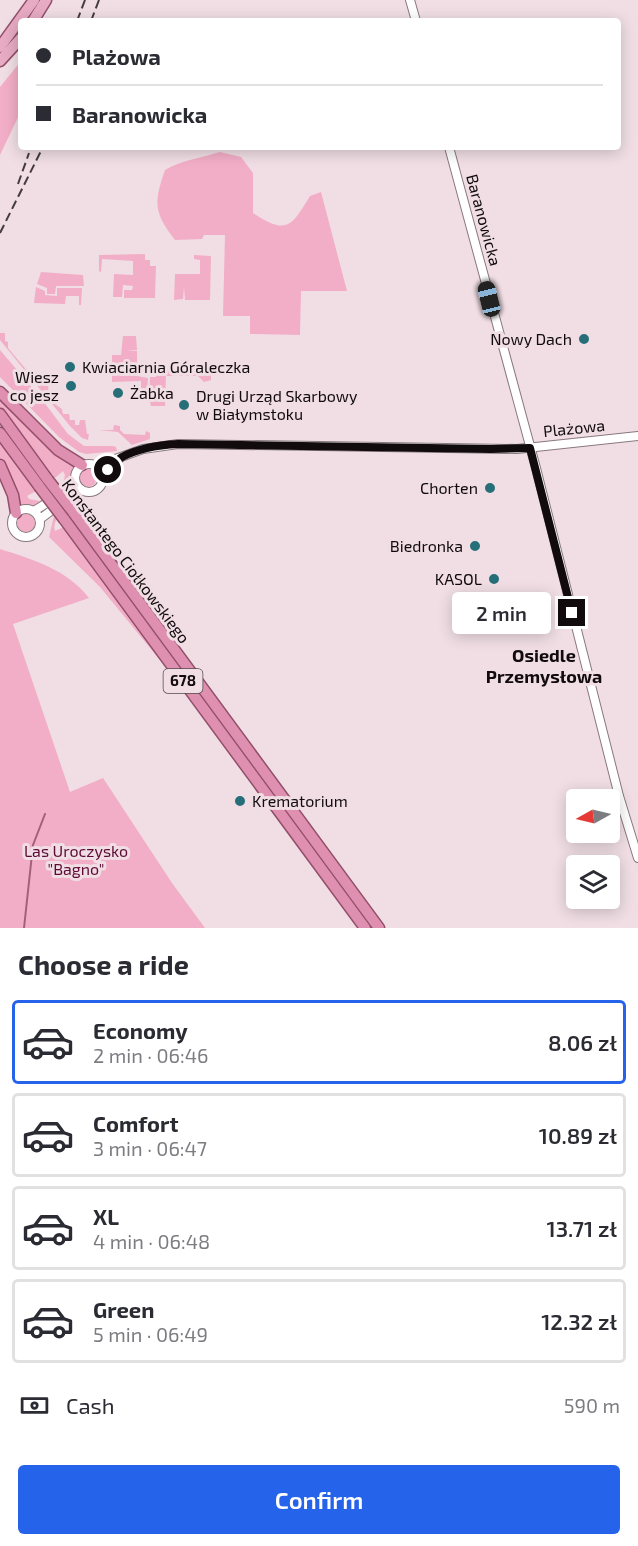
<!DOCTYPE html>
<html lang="en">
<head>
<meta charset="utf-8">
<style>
	:root { --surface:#fff; --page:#f2f2f3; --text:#2b2b33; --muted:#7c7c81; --line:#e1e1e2; --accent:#2563eb }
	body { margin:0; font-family:"Exo 2",sans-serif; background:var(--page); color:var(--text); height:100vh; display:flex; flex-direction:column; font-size:22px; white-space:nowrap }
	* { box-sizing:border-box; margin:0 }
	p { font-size:20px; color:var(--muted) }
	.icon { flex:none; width:33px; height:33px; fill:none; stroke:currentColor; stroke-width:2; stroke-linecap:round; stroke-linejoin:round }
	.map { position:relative; height:928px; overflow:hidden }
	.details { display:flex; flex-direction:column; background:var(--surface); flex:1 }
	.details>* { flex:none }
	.top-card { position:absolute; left:18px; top:18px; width:603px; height:132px; border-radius:6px; box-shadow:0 3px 15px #0003; display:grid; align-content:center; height:132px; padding:0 18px; background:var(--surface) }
	.needle { width:39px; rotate:262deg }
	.tools { position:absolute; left:566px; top:789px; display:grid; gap:12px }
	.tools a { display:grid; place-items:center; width:54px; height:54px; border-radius:6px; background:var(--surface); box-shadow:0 3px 15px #0003; font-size:30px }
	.end { position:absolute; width:27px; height:27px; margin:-14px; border:8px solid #110b0d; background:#fff; box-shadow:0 0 0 3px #fff }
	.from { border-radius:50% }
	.bubble { position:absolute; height:42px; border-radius:6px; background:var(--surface); box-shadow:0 3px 15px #0003; font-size:20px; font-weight:600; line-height:42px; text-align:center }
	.car { position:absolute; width:18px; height:36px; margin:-18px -9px; border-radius:8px; box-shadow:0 0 4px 2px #0007; background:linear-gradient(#222 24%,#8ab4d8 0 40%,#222 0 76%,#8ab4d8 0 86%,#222 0) }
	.top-card b { display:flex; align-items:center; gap:21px; height:57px; font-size:22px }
	.top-card b+b { border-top:2px solid var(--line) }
	.top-card i { width:15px; height:15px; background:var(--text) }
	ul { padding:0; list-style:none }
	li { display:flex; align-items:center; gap:18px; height:84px; margin:0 12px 9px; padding:0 6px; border:3px solid var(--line); border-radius:6px }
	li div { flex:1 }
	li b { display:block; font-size:22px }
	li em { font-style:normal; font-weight:600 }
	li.selected { border-color:var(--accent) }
	li>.icon { width:54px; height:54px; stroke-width:1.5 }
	h2 { padding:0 18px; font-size:27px; line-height:72px }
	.pay { display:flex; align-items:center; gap:15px; height:66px; padding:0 18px; font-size:22px }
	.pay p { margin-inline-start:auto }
	.primary-button { display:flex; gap:12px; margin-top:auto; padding:12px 18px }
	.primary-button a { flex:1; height:69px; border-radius:6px; background:var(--accent); color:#fff; font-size:24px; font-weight:600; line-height:69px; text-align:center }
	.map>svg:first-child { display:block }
</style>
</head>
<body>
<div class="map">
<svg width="638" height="928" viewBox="0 0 638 928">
	<rect width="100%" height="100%" fill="#f0dee4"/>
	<g fill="#f2aec6">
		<path d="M 21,61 L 21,111 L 0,155 L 0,87 Z"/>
		<path d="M 220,152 L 241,157 L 253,173 L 253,213 C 287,235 291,227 310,196 L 321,192 L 347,291 L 301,291 L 300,335 L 250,334 L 250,316 L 223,316 L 225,235 L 204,235 L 202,239 L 175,240 C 153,212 154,202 165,170 C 182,160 201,158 220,152 Z"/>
		<path d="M 145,254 L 145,260 L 150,260 L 150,266 L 156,266 L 155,298 L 124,298 L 124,290 L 132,290 L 133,286 L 123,285 L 122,297 L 113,297 L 114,274 L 133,275 L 133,261 L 102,259 L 101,272 L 99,271 L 99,255 Z"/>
		<path d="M 194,255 L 211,256 L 210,300 L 185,300 L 184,287 L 183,299 L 174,300 L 175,274 L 200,274 L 200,260 L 194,259 Z"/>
		<path d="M 41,272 L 83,275 L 84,286 L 56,286 L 55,294 L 47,294 L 47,288 L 37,284 Z"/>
		<path d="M 36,287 L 45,291 L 45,295 L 57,296 L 57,288 L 82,288 L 81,305 L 79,305 L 79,296 L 66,296 L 65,304 L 34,303 Z"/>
		<path d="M 0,333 L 5,333 L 5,341 L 8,342 L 8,348 L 29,373 L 49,374 L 46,375 L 49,377 L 48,394 L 53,394 L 55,404 L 62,409 L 63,414 L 69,414 L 70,420 L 75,420 L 75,425 L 79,425 L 80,420 L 85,420 L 87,434 L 89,434 L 88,440 L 82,438 L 70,426 L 0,340 Z"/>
		<path d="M 123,336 L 136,336 L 137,350 L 127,351 L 137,351 L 137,376 L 148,378 L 147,394 L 141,394 L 141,381 L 112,382 L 112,355 L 121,355 Z"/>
		<path d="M 0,350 L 40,397 L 68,434 L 84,446 L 113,446 L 116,447 L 117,451 L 86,454 L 79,452 L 59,437 L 0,377 Z"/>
		<path d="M 205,368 L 211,368 L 211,380 L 204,382 L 198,376 L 166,376 L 165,406 L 151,406 L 149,398 L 142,399 L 142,396 L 149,396 L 150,377 L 156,377 L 156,369 L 205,371 Z"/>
		<path d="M 0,396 L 75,465 L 69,483 L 65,487 L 37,506 L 19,507 L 9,475 L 0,458 L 0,439 L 34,486 L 36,491 L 27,496 L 29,499 L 40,501 L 63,484 L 65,475 L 63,471 L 55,478 L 52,474 L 50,474 L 0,407 Z"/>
		<path d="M 114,425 L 120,426 L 120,430 L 124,434 L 145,435 L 146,431 L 150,433 L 150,439 L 132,445 L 118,432 L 99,430 L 113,430 Z"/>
		<circle cx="88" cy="478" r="9"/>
		<path d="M 74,501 L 88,504 L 100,535 L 110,552 L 198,674 L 80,515 L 79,512 L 88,506 L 77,504 C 67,511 51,517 55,531 L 64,527 L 282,824 L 173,676 L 100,587 L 49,537 L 54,516 Z"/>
		<circle cx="26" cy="523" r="9"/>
		<path d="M 0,549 C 32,559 68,570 89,598 L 13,624 L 70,792 L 103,778 L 172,883 L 205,928 L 0,928 Z"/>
	</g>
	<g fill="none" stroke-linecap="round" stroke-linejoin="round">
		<path stroke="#a3607a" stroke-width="2" d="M 24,928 L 33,845 L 45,814"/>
		<defs>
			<g id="tertiary">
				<path d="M 410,0 L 416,21"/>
				<path d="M 449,147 L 536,468 L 619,796 L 638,858"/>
				<circle cx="89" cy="478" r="14"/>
				<path d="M 96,466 L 143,449 L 178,444 L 517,449 L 638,436"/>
				<path d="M 103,474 L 119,459"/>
				<circle cx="26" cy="523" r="14"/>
				<path d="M 34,511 L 63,493 L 75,482"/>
				<path d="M 40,519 L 80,489"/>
			</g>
			<g id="primary">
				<path d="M 33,21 L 46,0"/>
				<path d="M 0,47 L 34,0"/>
				<path d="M 0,61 L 21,38"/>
			</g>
			<g id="trunk">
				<path d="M 0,392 L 58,450 L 82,465"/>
				<path d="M 0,414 L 48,480"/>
				<path d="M 0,433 L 39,486"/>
				<path d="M 0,465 L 13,495 L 16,513"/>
				<path d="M 73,512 L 379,928"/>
				<path d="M 64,519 L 365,928"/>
			</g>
		</defs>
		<use href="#tertiary" stroke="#88797e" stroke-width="10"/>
		<use href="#primary" stroke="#924f69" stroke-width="13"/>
		<use href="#trunk" stroke="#924f69" stroke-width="13"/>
		<use href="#tertiary" stroke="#fff" stroke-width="8"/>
		<use href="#primary" stroke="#e7abc3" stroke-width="10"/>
		<use href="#trunk" stroke="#df8faf" stroke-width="10"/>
		<g stroke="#453c3f" stroke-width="2" stroke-dasharray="9 4.5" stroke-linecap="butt">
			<path d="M 77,21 L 85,0"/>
			<path d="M 91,21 L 99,0"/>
			<path d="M 18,184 L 29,153"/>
			<path d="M 0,233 L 43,147"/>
		</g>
		<defs>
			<g id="trunk-bridge">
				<path d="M 48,480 L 73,512"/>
				<path d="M 39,486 L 64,519"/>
			</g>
		</defs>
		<use href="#trunk-bridge" stroke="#924f69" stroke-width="13" stroke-linecap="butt"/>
		<use href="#trunk-bridge" stroke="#df8faf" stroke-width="10"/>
	</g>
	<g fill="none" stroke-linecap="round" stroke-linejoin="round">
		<path stroke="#110b0d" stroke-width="8" d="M 108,470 C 113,466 117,460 122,457 C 139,448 159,445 178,444 L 491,449 L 530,448 L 572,613"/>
	</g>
	<g fill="#266f78" stroke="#f0dee4" stroke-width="2">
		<circle cx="584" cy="339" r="6"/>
		<circle cx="70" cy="367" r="6"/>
		<circle cx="71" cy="386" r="6"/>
		<circle cx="118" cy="393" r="6"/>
		<circle cx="184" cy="405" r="6"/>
		<circle cx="490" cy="488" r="6"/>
		<circle cx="475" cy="546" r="6"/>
		<circle cx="494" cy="579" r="6"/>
		<circle cx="240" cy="801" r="6"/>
	</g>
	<g text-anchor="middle" stroke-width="6" stroke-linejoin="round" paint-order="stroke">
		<rect fill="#f0dee4" stroke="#544a4e" stroke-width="1.5" x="163.5" y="669" width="39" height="24" rx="4.5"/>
		<g font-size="15" font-weight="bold" fill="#110b0d">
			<text x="183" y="686">678</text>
		</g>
		<g font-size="16" fill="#110b0d" stroke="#f0dee4">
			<text transform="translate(484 220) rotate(75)" y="6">Baranowicka</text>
			<text transform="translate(574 428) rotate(-6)" y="6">Plażowa</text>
			<text transform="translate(126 561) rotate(53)" y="6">Konstantego Ciołkowskiego</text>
		</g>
		<g font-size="16" fill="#110b0d" stroke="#f0dee4" text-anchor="end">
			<text x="572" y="345">Nowy Dach</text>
			<text x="82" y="373" text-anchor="start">Kwiaciarnia Góraleczka</text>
			<text x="59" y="383">Wiesz<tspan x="59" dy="18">co jesz</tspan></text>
			<text x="130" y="399" text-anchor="start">Żabka</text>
			<text x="196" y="402" text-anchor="start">Drugi Urząd Skarbowy<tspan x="196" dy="18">w Białymstoku</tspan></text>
			<text x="478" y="494">Chorten</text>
			<text x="463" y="552">Biedronka</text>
			<text x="482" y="585">KASOL</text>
			<text x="252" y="807" text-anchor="start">Krematorium</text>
		</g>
		<g font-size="16" fill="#5d0a35" stroke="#f0dee4">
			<text x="76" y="857">Las Uroczysko<tspan x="76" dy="18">"Bagno"</tspan></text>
		</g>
		<g font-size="18" font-weight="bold" fill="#110b0d" stroke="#f0dee4">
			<text x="544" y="662">Osiedle<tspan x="544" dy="21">Przemysłowa</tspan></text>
		</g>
	</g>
</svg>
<div class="tools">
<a><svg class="needle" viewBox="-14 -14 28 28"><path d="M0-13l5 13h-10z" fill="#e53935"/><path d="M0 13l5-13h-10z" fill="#7c7c81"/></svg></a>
<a><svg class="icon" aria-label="layers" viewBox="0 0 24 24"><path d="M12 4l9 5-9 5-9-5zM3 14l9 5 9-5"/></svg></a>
</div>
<i class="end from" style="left:108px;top:470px"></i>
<i class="end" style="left:572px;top:613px"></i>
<div class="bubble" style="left:452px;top:592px;width:99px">2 min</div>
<i class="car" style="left:489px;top:299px;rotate:346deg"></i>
<div class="top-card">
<b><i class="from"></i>Plażowa</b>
<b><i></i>Baranowicka</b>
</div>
</div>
<section class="details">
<h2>Choose a ride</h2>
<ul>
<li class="selected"><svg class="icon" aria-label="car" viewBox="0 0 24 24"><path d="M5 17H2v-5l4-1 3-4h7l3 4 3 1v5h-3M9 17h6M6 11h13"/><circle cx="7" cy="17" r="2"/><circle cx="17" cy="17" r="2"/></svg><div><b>Economy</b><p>2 min · 06:46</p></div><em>8.06 zł</em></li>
<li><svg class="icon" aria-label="car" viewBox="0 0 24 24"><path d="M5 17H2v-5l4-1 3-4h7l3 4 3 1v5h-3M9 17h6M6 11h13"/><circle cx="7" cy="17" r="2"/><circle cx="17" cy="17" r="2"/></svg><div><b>Comfort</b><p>3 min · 06:47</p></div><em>10.89 zł</em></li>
<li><svg class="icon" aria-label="car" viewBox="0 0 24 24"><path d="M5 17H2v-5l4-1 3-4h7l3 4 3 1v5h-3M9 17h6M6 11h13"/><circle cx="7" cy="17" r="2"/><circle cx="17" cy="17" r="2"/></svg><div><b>XL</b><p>4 min · 06:48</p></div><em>13.71 zł</em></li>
<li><svg class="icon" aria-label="car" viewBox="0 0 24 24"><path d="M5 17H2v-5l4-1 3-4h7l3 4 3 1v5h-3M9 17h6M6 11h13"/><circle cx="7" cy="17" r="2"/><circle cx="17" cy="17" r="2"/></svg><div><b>Green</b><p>5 min · 06:49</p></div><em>12.32 zł</em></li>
</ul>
<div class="pay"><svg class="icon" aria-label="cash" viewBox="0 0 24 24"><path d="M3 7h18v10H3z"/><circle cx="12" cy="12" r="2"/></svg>Cash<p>590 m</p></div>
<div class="primary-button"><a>Confirm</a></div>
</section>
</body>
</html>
